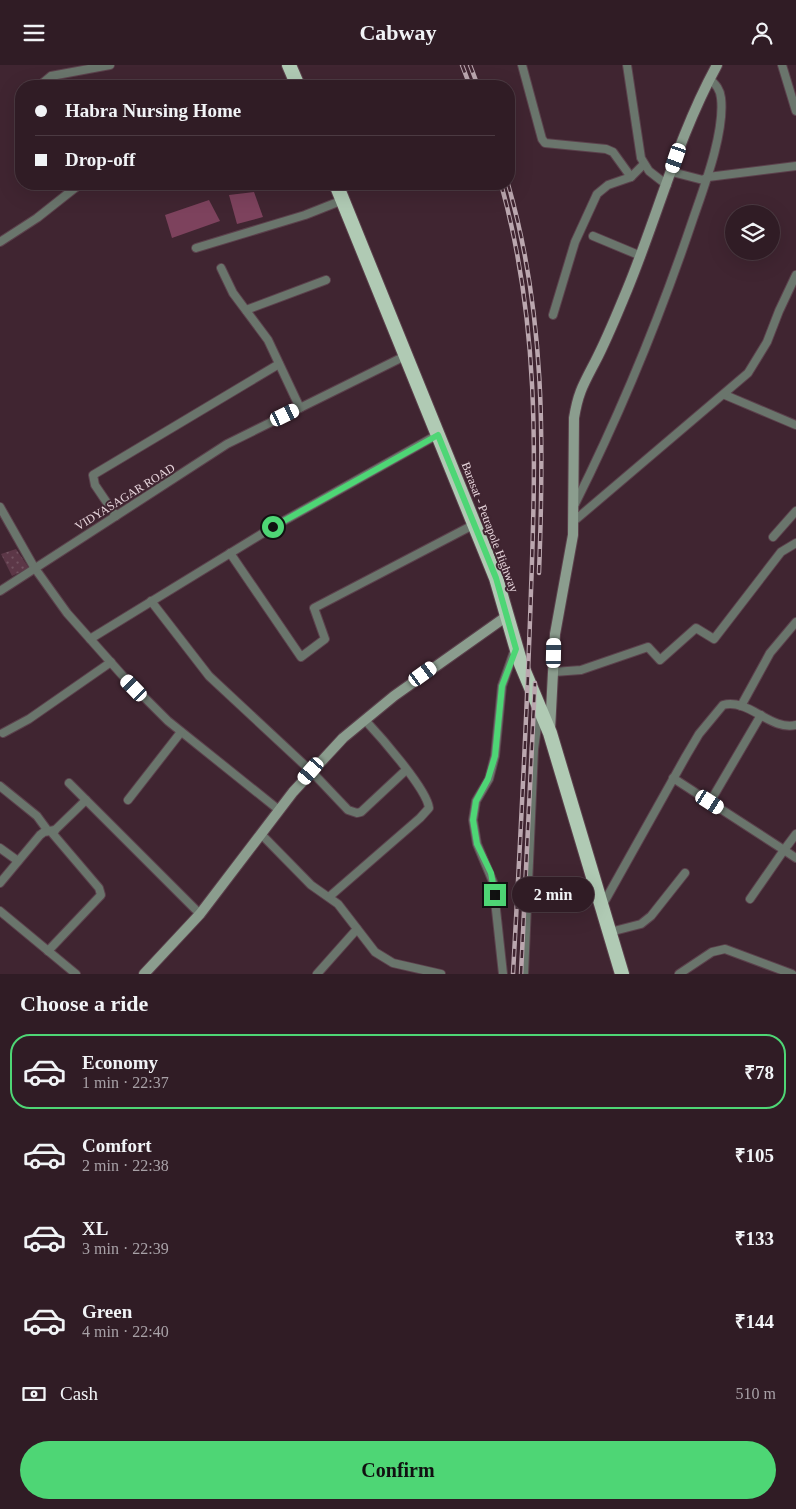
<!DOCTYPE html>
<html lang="en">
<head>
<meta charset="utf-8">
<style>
	:root { --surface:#301c25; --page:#3c2932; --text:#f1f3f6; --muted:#a8a1a7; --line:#4b3a42; --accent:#4ed675 }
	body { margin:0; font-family:"Times New Roman",serif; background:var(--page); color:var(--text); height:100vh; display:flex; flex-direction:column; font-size:19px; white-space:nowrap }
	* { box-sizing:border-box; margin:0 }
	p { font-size:16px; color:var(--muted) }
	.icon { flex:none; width:28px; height:28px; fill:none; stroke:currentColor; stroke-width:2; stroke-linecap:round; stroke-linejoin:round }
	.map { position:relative; height:909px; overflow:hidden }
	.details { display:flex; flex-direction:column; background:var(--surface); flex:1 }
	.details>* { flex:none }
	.banner { position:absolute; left:15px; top:15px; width:500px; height:110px; border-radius:20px; box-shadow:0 5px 20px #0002,0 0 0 1px var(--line); display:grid; align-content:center; height:110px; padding:0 20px; background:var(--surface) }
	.buttons { position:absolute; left:725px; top:140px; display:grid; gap:10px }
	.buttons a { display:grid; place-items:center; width:55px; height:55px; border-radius:50%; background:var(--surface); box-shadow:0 5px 20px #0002,0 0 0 1px var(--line); font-size:25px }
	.end { position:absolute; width:22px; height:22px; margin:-11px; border:6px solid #4ed675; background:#111; box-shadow:0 0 0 2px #111 }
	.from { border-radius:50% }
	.bubble { position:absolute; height:35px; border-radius:18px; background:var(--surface); box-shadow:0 5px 20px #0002,0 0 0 1px var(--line); font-size:16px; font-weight:600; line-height:35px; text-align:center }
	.car { position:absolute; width:15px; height:30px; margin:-15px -8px; border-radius:6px; box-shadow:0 0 4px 1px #0007; background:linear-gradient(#fff 24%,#345 0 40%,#fff 0 76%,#345 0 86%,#fff 0) }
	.banner b { display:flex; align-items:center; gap:18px; height:48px; font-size:19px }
	.banner b+b { border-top:1px solid var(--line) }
	.banner i { width:12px; height:12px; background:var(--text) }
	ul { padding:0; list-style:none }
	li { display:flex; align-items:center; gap:15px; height:75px; margin:0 10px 8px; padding:0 10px; border:2px solid transparent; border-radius:20px }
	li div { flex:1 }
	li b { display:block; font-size:19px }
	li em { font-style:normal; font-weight:600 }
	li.active { border-color:var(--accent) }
	li>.icon { width:45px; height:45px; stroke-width:1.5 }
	h2 { padding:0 20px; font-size:22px; line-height:60px }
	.pay { display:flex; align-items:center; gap:12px; height:55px; padding:0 20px; font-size:19px }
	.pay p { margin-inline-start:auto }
	.button { display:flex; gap:10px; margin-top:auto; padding:10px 20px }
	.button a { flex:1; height:58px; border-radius:30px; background:var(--accent); color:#111; font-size:20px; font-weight:600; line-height:58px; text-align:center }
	header { display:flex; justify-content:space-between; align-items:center; height:65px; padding:0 20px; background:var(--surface); font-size:22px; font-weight:600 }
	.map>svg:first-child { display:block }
</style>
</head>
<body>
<header><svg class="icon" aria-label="menu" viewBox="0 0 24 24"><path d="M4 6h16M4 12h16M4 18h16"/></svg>Cabway<svg class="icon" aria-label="person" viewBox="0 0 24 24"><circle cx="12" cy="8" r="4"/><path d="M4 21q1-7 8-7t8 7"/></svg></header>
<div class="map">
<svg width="796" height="909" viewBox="0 0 796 909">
	<defs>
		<pattern id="grass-dots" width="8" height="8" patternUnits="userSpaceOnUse" patternTransform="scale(1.25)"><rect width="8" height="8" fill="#5c3747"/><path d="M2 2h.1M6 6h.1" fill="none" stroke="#735361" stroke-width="1.8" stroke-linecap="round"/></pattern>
	</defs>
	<rect width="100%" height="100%" fill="#402531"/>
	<path fill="url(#grass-dots)" d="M 16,484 L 29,503 L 12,511 L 1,489 Z"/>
	<g fill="#7d425d">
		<path d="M 254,127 L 263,152 L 237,159 L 229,130 Z"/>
		<path d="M 209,135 L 220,156 L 172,173 L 165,150 Z"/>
	</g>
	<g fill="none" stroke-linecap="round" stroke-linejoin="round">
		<defs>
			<g id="minor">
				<path d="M 522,0 L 542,74 L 545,78 L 606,84 L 613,87 L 631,112"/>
				<path d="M 627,0 L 641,93 L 649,106 L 667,120"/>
				<path d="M 782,0 L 796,46"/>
				<path d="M 39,21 L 51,11 L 110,0"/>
				<path d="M 285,21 L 295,14"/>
				<path d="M 676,108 L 703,115 L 708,112 L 796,101"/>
				<path d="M 593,171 L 641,191"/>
				<path d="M 0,177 L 37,153 L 80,119"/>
				<path d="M 196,183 L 305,150 L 343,135"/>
				<path d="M 221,203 L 233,228 L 268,275 L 300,343"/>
				<path d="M 246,245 L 326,215"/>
				<path d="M 553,250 L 575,177 L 597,129 L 608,120 L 631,112 L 644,99"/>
				<path d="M 725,330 L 796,360"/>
				<path d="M 575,439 C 621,347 660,252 693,154 C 704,122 725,67 721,33 C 720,24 716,20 710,14"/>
				<path d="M 0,442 L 34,502 L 67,548 L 123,611 L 168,656 L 279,745"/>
				<path d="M 116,451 L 95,420 L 93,410 L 279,299"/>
				<path d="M 574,456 L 748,308 L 767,277 L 779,246 L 796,210"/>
				<path d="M 773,472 L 796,446"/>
				<path d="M 230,488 L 301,592 L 325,574 L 314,543 L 475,459"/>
				<path d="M 0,526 L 227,379 L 405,291"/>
				<path d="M 151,536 L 209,611 L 311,706 L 348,745 L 357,748 L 361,747 L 406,705"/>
				<path d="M 90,574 L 273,462 L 437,370"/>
				<path d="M 554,607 L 581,605 L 648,582 L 660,595 L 696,563 L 714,574 L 781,487 L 796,478"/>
				<path d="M 741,641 L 770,588 L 796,557"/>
				<path d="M 3,668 L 29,654 L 111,597"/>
				<path d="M 673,713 L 784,785 L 796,769"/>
				<path d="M 69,718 L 200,849"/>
				<path d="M 0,721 L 37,751 L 48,766"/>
				<path d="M 128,735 L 181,667"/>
				<path d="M 710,737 L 761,650"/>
				<path d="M 262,770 L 311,820 L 338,839 L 375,887 L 393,898 L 441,909"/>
				<path d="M 0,783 L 18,796"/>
				<path d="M 0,818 L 40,770 L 44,767 L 55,765"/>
				<path d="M 329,832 L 420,753 L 429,743 C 427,724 379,670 365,655"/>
				<path d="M 750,834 L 784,785 L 796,793"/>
				<path d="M 602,841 L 686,691 L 699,669 L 723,640 C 749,633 770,666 796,660"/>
				<path d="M 0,846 L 76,909"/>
				<path d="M 610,867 L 641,859 L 651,851 L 685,808"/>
				<path d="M 48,886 L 101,830 L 99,823 L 53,769 L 55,765 L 86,735"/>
				<path d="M 317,909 L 357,864"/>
				<path d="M 503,909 L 493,817 L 477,779 L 473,755 L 476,736 L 489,714 L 495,691 L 502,621 L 515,584"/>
				<path d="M 524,909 L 534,684 L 539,647"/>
				<path d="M 679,909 L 712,887 L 725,884 L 792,909"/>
			</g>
			<g id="secondary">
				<path d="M 550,665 L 555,569 L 573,470 L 574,353 C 578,328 583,320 595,297 C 607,274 617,249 627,225 C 658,150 678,71 717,0"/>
				<path d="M 144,909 L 200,849 L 293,727 L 343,673 L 394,631 L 507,551"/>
			</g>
			<g id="trunk">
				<path d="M 289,0 L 298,21"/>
				<path d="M 336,119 L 496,513 L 521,599 L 550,668 L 622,909"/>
			</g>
		</defs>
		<use href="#minor" stroke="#5b414c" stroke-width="10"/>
		<use href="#secondary" stroke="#5b414c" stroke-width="12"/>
		<use href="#trunk" stroke="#5b414c" stroke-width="16"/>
		<use href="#minor" stroke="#6a756c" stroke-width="8"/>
		<use href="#secondary" stroke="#8b9d8e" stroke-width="10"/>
		<use href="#trunk" stroke="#b0cab4" stroke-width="14"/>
		<defs>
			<g id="rail">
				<path d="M 462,0 L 470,21"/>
				<path d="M 470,0 L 478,21"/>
				<path d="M 501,119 C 539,255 536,387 531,526 C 527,654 520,782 513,909"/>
				<path d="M 508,119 C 545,247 544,376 539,508"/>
				<path d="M 521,909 L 535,618"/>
			</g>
		</defs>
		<use href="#rail" stroke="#bba7af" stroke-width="4.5"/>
		<use href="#rail" stroke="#402531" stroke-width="2.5" stroke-dasharray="8" stroke-linecap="butt"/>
	</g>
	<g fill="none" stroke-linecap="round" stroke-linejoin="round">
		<path stroke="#4ed675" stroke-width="6" d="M 273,462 L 438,370 L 496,513 L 516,584 L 502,621 L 495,691 L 488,714 L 476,736 L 473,755 L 477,779 L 491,808 L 495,830"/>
	</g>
	<g text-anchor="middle" stroke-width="4" stroke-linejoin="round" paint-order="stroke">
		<g font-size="12" fill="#e7d5dc" stroke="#402531">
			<text transform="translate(125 432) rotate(-32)" y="4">VIDYASAGAR ROAD</text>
			<text transform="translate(490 462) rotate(69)" y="4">Barasat - Petrapole Highway</text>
		</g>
	</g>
</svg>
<div class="buttons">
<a><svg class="icon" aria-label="layers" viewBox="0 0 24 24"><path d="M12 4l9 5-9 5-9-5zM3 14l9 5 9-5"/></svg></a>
</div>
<i class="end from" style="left:273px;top:462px"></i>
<i class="end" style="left:495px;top:830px"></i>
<div class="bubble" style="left:512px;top:812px;width:82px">2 min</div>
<i class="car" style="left:676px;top:93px;rotate:199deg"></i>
<i class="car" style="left:285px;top:350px;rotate:64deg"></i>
<i class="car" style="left:554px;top:588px;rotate:1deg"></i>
<i class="car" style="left:423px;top:609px;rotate:54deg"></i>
<i class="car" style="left:134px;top:623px;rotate:316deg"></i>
<i class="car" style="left:311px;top:706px;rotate:221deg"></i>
<i class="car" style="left:710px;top:737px;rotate:123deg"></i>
<div class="banner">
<b><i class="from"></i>Habra Nursing Home</b>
<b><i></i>Drop-off</b>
</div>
</div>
<section class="details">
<h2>Choose a ride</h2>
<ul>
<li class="active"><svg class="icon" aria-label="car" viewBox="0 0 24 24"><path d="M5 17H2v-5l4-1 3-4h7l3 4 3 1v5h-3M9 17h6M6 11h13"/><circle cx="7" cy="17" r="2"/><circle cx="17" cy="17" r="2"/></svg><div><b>Economy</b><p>1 min · 22:37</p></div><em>₹78</em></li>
<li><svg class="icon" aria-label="car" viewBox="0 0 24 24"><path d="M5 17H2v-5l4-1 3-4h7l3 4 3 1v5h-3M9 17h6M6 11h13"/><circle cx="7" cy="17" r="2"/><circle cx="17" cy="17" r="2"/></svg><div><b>Comfort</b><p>2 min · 22:38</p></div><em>₹105</em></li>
<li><svg class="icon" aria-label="car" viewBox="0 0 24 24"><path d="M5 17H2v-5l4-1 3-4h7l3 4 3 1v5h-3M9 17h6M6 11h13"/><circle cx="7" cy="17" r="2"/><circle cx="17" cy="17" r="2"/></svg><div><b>XL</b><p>3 min · 22:39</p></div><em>₹133</em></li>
<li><svg class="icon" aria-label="car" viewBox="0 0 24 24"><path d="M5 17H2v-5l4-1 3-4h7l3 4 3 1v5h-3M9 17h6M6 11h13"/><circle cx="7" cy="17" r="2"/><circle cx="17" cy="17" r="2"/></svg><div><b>Green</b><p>4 min · 22:40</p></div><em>₹144</em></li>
</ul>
<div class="pay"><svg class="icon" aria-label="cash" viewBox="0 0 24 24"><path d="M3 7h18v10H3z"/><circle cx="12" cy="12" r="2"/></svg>Cash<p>510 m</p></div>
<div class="button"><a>Confirm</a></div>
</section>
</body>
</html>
